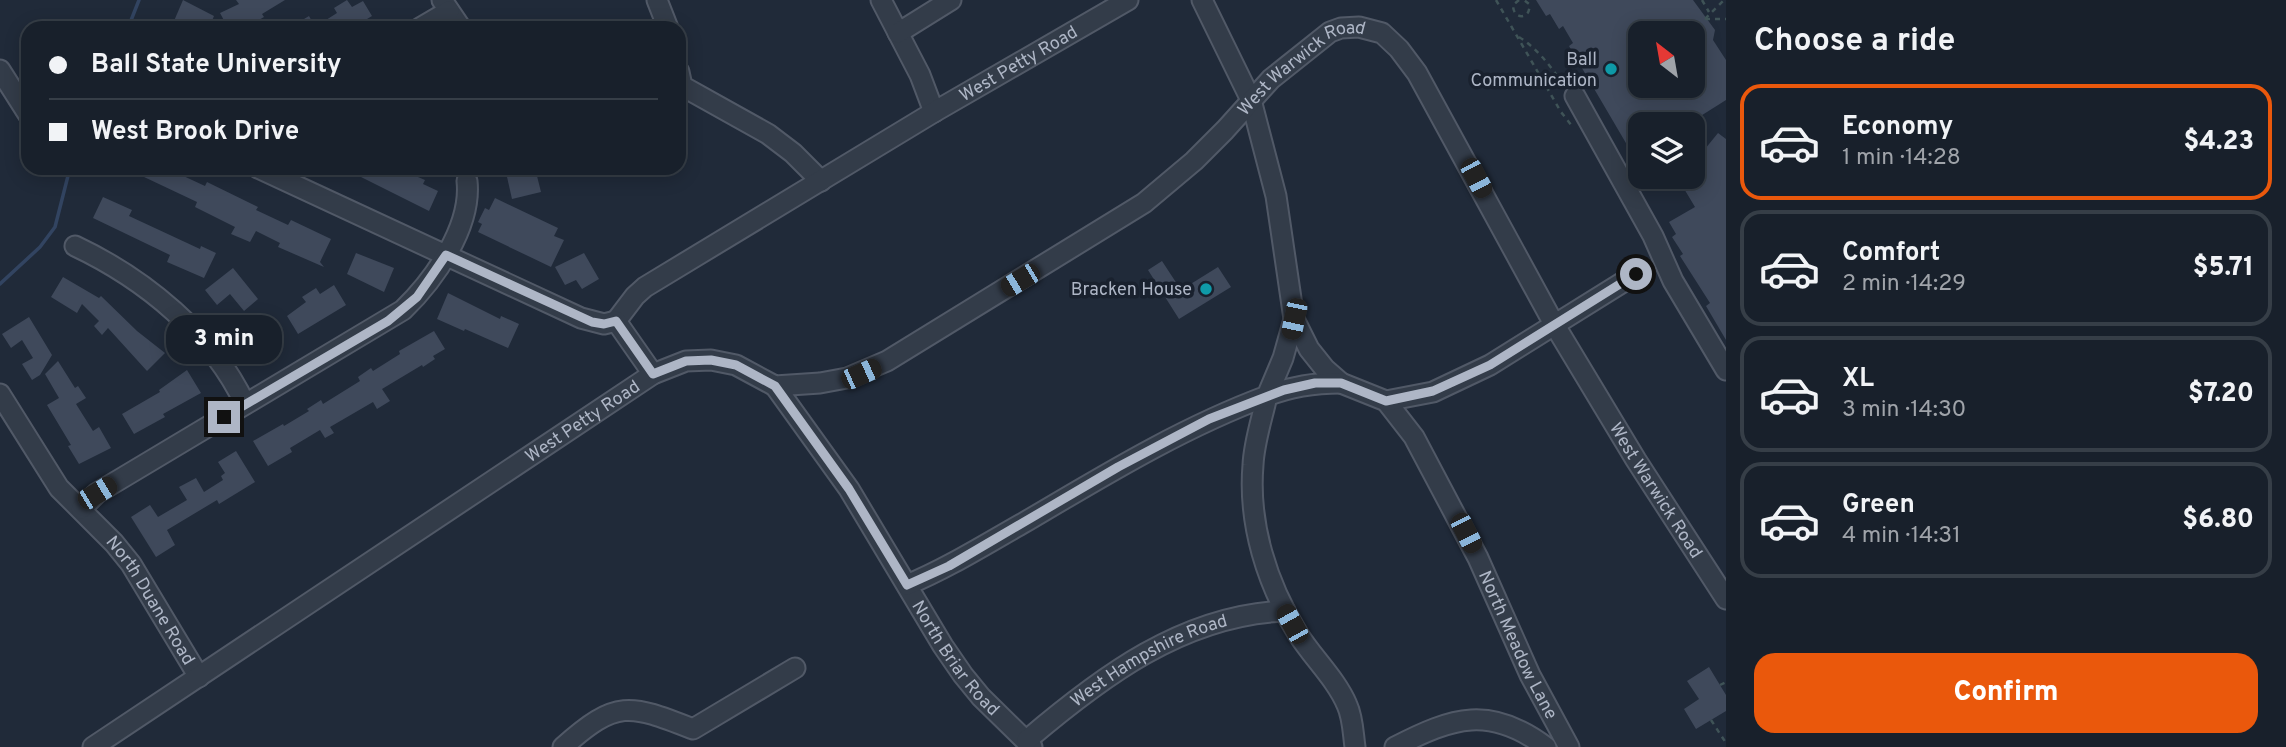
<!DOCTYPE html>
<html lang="en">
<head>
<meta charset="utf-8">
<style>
	:root { --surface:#18202b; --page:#252d37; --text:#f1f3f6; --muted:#9fa3a9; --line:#363e47; --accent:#ea580c }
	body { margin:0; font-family:Overpass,sans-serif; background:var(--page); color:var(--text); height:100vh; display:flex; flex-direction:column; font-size:26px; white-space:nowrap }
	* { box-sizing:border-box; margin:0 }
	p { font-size:23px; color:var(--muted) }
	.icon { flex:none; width:38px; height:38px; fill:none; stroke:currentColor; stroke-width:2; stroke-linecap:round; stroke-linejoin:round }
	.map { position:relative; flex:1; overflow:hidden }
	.sheet { display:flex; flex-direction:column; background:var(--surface); width:560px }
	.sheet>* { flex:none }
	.top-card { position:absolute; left:21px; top:21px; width:665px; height:154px; border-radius:21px; box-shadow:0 4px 18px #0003,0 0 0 2px var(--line); display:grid; align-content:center; height:154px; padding:0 28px; background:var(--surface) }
	.needle { width:46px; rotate:329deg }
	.controls { position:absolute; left:1628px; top:21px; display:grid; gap:14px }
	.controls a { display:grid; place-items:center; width:77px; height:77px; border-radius:14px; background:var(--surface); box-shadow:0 4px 18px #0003,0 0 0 2px var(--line); font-size:35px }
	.end { position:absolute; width:32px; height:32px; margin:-16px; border:9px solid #aeb6c6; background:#111; box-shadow:0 0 0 4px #111 }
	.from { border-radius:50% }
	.bubble { position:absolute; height:49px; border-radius:21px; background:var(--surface); box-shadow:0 4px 18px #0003,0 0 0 2px var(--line); font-size:23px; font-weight:800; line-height:49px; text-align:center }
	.car { position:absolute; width:21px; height:42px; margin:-21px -10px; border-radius:9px; box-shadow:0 0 5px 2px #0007; background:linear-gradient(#222 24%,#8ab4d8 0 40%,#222 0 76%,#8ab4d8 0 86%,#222 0) }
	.top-card b { display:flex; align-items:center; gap:24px; height:66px; font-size:26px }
	.top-card b+b { border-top:2px solid var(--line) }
	.top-card i { width:18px; height:18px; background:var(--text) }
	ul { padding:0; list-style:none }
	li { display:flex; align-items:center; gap:21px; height:116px; margin:0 14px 10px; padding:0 14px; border:4px solid var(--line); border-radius:21px }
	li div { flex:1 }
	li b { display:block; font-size:26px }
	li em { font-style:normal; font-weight:800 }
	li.selected { border-color:var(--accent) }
	li>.icon { width:63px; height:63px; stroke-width:1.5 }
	h2 { padding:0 28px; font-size:32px; line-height:84px }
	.cta { display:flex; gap:14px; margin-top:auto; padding:14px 28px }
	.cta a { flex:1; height:80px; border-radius:21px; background:var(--accent); color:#fff; font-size:28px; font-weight:800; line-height:80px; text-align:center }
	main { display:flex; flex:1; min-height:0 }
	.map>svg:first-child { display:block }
</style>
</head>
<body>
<main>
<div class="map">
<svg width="1726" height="747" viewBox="0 0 1726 747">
	<rect width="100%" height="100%" fill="#202a39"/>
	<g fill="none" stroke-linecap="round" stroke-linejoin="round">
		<g stroke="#324461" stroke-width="3.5">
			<path d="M 128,28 L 139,0"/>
			<path d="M 0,284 L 40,247 L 55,227 L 70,168"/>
		</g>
	</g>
	<g fill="#3f495b" fill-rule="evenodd">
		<path d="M 183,0 L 214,16 L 209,28 L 171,28 Z"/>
		<path d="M 236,0 L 285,0 L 262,14 L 264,17 L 252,24 L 254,28 L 228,28 L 220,13 L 239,4 Z"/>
		<path d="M 347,0 L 352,7 L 363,1 L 372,16 L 352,28 L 289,28 L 309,16 L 315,27 L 337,13 L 334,8 Z"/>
		<path d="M 1536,0 L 1693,0 L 1715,30 L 1713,40 L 1726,60 L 1726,100 L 1688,124 L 1640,124 L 1640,167 L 1569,46 L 1573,43 L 1563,26 L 1559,29 L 1550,14 L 1546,16 ZM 1640,33 L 1692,33 L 1692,86 L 1640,86 Z"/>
		<path d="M 1718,133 L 1726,139 L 1726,340 L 1706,306 L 1710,303 L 1680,256 L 1683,254 L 1672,237 L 1676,234 L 1669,222 L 1695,207 L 1677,177 L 1692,177 L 1692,138 L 1705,149 Z"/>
		<path d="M 125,168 L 173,168 L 178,171 L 177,173 L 205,186 L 207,182 L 258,207 L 256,210 L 288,225 L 291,220 L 331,239 L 320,262 L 324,267 L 278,247 L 280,243 L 256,231 L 250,242 L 231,234 L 235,227 L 195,207 L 197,202 Z"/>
		<path d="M 362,168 L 409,168 L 419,173 L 418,177 L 425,180 L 423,184 L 438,191 L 429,211 L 359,176 Z"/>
		<path d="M 505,168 L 535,168 L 541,192 L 512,199 Z"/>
		<path d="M 103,197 L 132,210 L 129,216 L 200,249 L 201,246 L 216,253 L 204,278 L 167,262 L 170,255 L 93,218 Z"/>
		<path d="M 495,198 L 558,228 L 554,236 L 564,240 L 551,267 L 478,232 L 482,224 L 478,222 L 485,208 L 489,210 Z"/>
		<path d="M 356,253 L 394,268 L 384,292 L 347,274 Z"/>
		<path d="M 584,253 L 599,279 L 582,289 L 576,280 L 565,285 L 555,267 Z"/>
		<path d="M 1162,261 L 1181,290 L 1218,267 L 1231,287 L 1179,319 L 1148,270 Z"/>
		<path d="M 233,268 L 258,299 L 244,311 L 230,294 L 217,305 L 205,290 Z"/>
		<path d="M 63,277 L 99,298 L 101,296 L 137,331 L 165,353 L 147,371 L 108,328 L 102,335 L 94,326 L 99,321 L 82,304 L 77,313 L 51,297 Z"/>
		<path d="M 334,285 L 346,305 L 298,334 L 287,316 L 306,302 L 302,297 L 316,288 L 320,294 Z"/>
		<path d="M 448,293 L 500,319 L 501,316 L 519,324 L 508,348 L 465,329 L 464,331 L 437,319 Z"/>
		<path d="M 249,315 L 274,351 L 257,362 L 233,326 Z"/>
		<path d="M 29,317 L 52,355 L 40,375 L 32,380 L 22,364 L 33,358 L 22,340 L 11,348 L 2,334 Z"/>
		<path d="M 434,331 L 445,349 L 433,356 L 435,359 L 423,367 L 422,365 L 382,389 L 390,401 L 377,409 L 373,402 L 330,427 L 334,433 L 325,438 L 320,430 L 290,448 L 292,452 L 268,466 L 253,441 L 283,424 L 284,426 L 309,411 L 307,409 L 321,400 L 323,404 L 360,381 L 358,377 L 371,368 L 373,371 L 400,354 L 399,351 Z"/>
		<path d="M 58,361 L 75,388 L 78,386 L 86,398 L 76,404 L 93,431 L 99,427 L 111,448 L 79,464 L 68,446 L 71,445 L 47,405 L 59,398 L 45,374 Z"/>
		<path d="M 187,370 L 201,393 L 163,414 L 165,417 L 134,434 L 122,414 L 160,392 L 159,390 Z"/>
		<path d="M 236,451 L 255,482 L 219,504 L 217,500 L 167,530 L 175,545 L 156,557 L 131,517 L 150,505 L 158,517 L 187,500 L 179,487 L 196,478 L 204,492 L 223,480 L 221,476 L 225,473 L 218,462 Z"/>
		<path d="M 1709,667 L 1726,695 L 1726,711 L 1696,729 L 1684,709 L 1699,699 L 1687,681 Z"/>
	</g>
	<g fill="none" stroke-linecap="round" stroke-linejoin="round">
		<defs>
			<g id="minor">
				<path d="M 442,0 L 461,28"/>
				<path d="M 657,0 L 668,28"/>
				<path d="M 881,0 L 920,75 L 934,112"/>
				<path id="s1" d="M 1202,0 L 1251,100 L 1276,196 L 1294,319 L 1309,349 L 1325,369 L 1341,383 L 1386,401 L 1414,437 L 1478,558 L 1530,675 L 1569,747"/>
				<path d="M 420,28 L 449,11"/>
				<path d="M 898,33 L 951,0"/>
				<path d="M 0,70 L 28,114"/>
				<path d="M 679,72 L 682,86 L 768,134 L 793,153 L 821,181"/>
				<path d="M 1575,96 L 1653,236 L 1673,281 L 1726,370"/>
				<path d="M 258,168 L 581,318 L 604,324 L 616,321"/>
				<path d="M 75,246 C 145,279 212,334 245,404"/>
				<path id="s2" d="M 616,321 L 635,296 L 645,287 L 934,112 L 1128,0"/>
				<path d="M 616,321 L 653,374"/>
				<path d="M 1341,383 C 1314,383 1292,386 1267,396 C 1262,419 1254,442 1253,465 C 1248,524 1267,584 1298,634 C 1313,658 1336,679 1347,705 C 1353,718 1353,733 1355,747"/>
				<path id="s3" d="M 775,386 L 849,489 L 943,646 L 963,675 L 981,697 L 1032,747"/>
				<path id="s4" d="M 0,394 L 59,488 L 114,543 L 131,564 L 199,677"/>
				<path d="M 1386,401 L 1433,392 L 1490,365 L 1636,274"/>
				<path d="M 81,509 L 97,493 L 403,310 C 434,280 472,227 467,181"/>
				<path d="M 907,585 C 948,568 986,544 1025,522 C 1103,476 1181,428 1267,396 L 1283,358 L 1294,319"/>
				<path id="s5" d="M 1027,740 C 1101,677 1183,615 1285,611"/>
				<path id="s6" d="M 93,747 L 653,374 L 686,361 L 711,360 L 736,365 L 775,386 L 820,383 L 847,378 L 887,361 L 1144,203 L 1194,161 L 1225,130 L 1271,79 L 1330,32 L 1341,28 L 1359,27 L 1382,33 L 1399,49 L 1417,73 L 1554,324 L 1636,460 L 1726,599"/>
				<path d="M 563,747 C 617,699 629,704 693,729 L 795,668"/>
				<path d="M 1395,747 C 1453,717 1490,705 1546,747"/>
			</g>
		</defs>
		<use href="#minor" stroke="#515967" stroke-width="23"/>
		<g stroke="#3f5357" stroke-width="2.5" stroke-dasharray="5 5" stroke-linecap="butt">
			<path d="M 1496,0 L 1561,112 L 1572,126"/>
			<path d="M 1519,0 L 1513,5 C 1513,21 1532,19 1529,4 L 1524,0"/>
			<path d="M 1702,0 L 1709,12"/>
			<path d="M 1705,19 L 1724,0"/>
			<path d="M 1705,19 L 1726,19"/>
			<path d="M 1519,37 C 1538,49 1551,67 1564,85"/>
			<path d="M 1720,685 L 1726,682"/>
			<path d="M 1711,720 L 1726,743"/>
		</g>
		<use href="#minor" stroke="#333c49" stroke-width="19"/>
	</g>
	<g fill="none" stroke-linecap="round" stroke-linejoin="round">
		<path stroke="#aeb6c6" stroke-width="9" d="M 224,417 L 388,321 L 417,297 L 446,255 L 592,322 L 604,324 L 616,321 L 653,374 L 686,361 L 711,360 L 736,365 L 775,386 L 849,489 L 907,585 L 949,566 L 1118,467 L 1209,419 L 1284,390 L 1315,383 L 1341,383 L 1386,401 L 1433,391 L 1490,365 L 1636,274"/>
	</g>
	<g fill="#0f9aa8" stroke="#19212e" stroke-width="2.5">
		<circle cx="1611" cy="69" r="7"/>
		<circle cx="1206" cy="289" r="7"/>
	</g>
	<g text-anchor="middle" stroke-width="7" stroke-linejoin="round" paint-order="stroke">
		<g font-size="18" fill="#aeb6c6" stroke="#19212e" text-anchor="end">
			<text x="1597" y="65">Ball<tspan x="1597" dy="21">Communication</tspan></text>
			<text x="1192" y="295">Bracken House</text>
		</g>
		<g font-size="18" fill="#aeb6c6" stroke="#19212e">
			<text dy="6" stroke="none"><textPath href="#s2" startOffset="480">West Petty Road</textPath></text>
			<text dy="6" stroke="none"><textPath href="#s6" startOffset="1432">West Warwick Road</textPath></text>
			<text dy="6" stroke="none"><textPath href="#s6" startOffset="588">West Petty Road</textPath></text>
			<text dy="6" stroke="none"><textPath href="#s6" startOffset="2062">West Warwick Road</textPath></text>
			<text dy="6" stroke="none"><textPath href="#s4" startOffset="257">North Duane Road</textPath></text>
			<text dy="6" stroke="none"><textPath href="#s1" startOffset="742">North Meadow Lane</textPath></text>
			<text dy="6" stroke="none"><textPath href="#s3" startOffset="327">North Briar Road</textPath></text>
			<text dy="6" stroke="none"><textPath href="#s5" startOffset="147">West Hampshire Road</textPath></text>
		</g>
	</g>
</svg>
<div class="controls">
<a><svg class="needle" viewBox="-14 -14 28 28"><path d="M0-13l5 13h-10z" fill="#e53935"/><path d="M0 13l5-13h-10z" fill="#9fa3a9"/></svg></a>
<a><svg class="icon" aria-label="layers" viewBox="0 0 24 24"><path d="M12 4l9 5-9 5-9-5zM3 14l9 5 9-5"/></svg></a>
</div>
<i class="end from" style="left:1636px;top:274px"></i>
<i class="end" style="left:224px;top:417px"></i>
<div class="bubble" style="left:166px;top:315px;width:116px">3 min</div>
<i class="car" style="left:1476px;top:178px;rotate:152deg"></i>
<i class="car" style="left:1020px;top:280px;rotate:239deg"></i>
<i class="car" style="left:1294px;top:319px;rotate:192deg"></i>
<i class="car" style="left:861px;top:374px;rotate:66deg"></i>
<i class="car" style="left:97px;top:493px;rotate:59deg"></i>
<i class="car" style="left:1466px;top:533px;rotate:153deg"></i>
<i class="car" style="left:1292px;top:624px;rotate:331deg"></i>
<div class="top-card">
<b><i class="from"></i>Ball State University</b>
<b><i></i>West Brook Drive</b>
</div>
</div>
<section class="sheet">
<h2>Choose a ride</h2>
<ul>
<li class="selected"><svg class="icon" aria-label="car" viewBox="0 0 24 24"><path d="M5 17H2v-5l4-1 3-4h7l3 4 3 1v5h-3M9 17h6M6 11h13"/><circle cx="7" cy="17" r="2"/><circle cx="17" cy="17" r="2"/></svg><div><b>Economy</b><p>1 min · 14:28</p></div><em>$4.23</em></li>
<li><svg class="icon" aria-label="car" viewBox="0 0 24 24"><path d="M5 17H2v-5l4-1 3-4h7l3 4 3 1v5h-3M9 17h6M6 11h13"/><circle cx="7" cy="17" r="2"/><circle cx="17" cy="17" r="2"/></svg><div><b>Comfort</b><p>2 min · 14:29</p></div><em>$5.71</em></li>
<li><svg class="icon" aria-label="car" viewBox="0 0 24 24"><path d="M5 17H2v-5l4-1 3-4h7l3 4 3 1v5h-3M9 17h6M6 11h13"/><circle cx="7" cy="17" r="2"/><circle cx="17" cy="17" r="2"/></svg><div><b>XL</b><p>3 min · 14:30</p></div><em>$7.20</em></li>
<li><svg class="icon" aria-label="car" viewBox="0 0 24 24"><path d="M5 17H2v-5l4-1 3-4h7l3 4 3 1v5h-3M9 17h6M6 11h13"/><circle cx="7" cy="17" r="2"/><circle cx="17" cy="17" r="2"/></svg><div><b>Green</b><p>4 min · 14:31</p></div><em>$6.80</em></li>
</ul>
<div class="cta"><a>Confirm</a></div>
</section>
</main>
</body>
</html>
